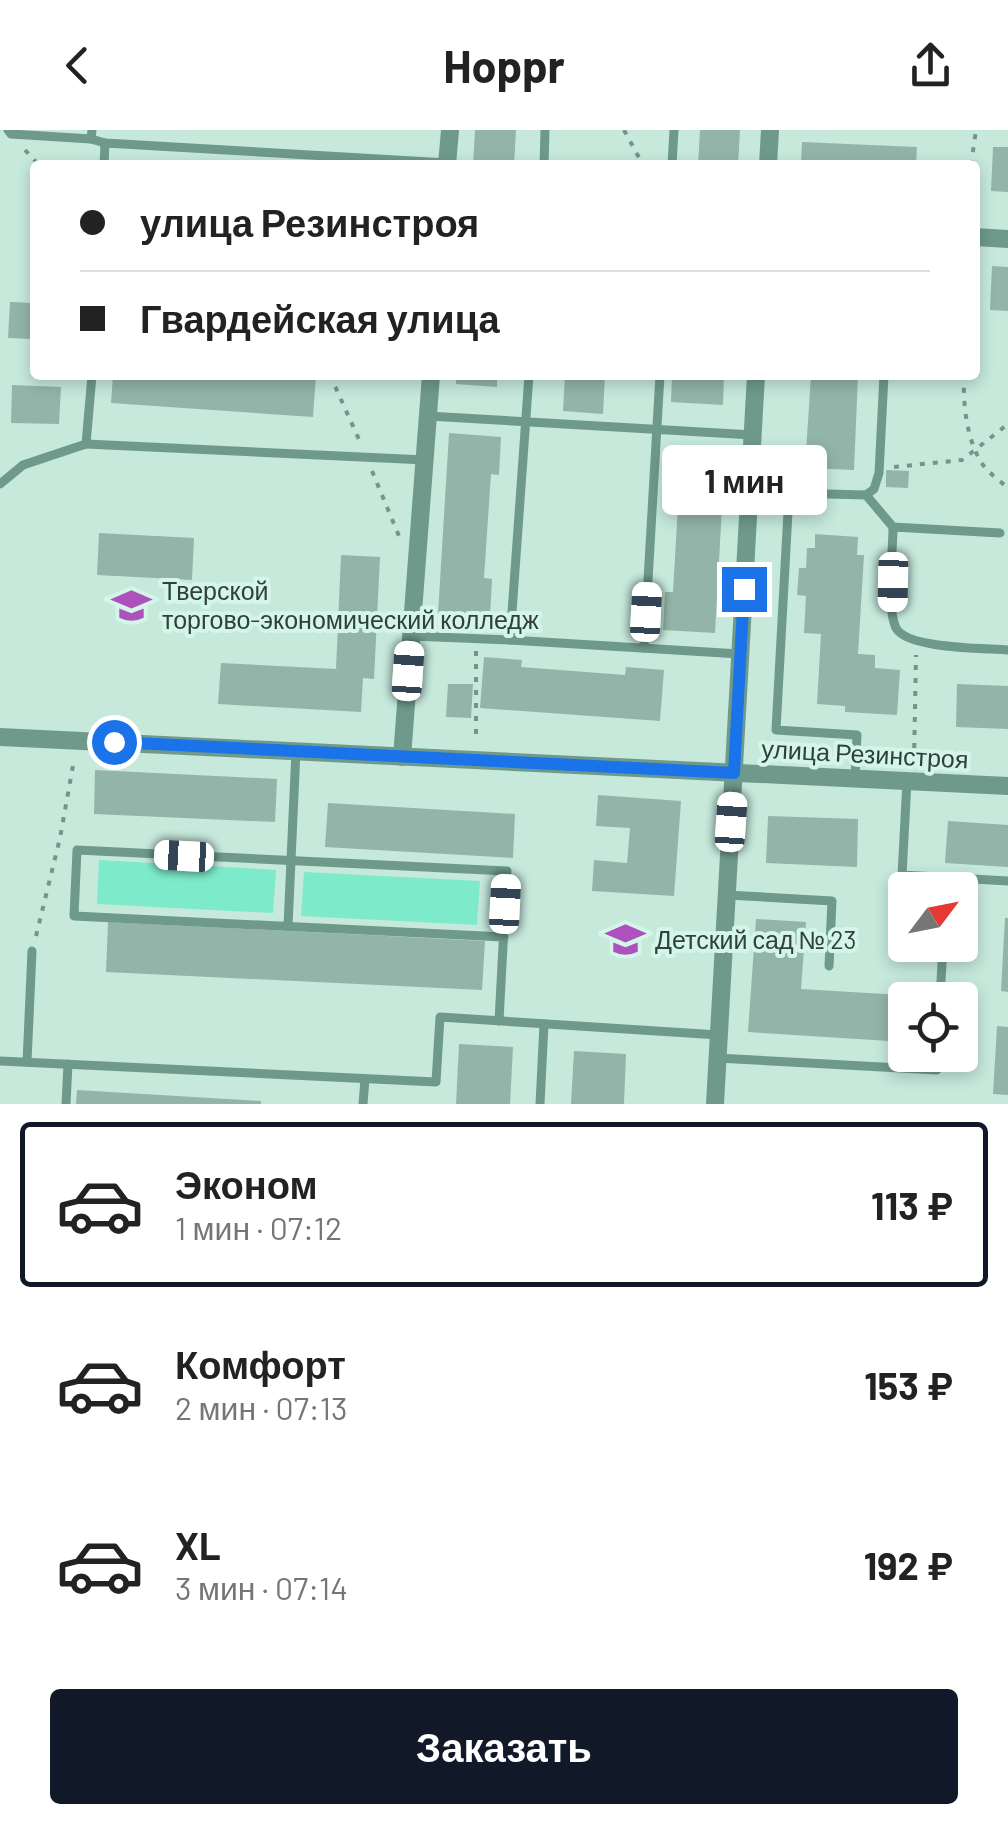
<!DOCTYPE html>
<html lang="ru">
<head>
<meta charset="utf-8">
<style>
	:root { --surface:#fff; --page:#f6f6f6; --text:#222; --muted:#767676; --line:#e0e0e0; --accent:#111827 }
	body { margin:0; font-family:Barlow,sans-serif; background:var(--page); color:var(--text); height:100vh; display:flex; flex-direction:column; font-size:38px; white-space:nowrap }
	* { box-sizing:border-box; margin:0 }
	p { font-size:32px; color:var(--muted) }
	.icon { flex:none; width:55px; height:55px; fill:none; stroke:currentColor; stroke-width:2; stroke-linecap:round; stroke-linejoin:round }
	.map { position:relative; height:974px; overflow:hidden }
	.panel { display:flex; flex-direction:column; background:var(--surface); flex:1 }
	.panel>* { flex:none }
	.hud { position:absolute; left:30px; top:30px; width:950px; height:220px; border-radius:10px; box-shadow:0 5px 15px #0003; display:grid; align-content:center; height:220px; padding:0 50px; background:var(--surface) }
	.needle { width:65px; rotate:58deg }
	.buttons { position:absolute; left:888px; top:742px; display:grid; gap:20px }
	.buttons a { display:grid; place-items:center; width:90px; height:90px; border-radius:10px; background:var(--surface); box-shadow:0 5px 15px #0003; font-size:50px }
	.end { position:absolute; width:45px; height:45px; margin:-22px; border:12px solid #1a73e8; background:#fff; box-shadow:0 0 0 5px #fff }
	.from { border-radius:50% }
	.bubble { position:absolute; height:70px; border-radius:10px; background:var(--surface); box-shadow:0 5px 15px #0003; font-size:32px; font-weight:700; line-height:70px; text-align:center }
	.car { position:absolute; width:30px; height:60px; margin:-30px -15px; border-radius:12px; box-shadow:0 0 8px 2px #0007; background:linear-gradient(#fff 24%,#345 0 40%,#fff 0 76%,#345 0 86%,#fff 0) }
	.hud b { display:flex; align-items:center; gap:35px; height:95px; font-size:38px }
	.hud b+b { border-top:2px solid var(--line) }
	.hud i { width:25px; height:25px; background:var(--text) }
	ul { padding:18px 0 0; list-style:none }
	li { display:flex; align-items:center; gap:30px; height:165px; margin:0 20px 15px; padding:0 30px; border:5px solid transparent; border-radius:10px }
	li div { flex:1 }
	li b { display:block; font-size:38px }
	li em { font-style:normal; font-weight:700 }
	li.active { border-color:var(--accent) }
	li>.icon { width:90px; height:90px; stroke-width:1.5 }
	.button { display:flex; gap:20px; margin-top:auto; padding:20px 50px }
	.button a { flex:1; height:115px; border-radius:10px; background:var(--accent); color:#fff; font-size:40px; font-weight:700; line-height:115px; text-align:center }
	header { display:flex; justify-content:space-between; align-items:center; height:130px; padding:0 50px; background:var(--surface); font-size:45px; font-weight:700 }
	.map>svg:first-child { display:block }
</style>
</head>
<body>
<header><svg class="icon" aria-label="back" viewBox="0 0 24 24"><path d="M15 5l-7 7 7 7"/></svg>Hoppr<svg class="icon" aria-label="share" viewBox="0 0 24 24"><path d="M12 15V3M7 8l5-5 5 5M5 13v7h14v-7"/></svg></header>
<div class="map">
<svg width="1008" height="974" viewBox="0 0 1008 974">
	<rect width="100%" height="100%" fill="#c6e9dc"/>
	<g fill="#7deac9">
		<path d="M 99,730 L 276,740 L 273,783 L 97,774 Z"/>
		<path d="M 304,742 L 480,751 L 477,795 L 301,786 Z"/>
	</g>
	<g fill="#93b5a9">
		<path d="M 475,0 L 516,0 L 514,35 L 473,35 Z"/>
		<path d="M 700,0 L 740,0 L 738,35 L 698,35 Z"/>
		<path d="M 802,12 L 917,17 L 916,35 L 801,35 Z"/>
		<path d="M 993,17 L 1008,17 L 1008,62 L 991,61 Z"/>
		<path d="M 992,136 L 1008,137 L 1008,181 L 990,180 Z"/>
		<path d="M 10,172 L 34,173 L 32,209 L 8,208 Z"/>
		<path d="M 113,245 L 316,245 L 313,287 L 111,273 Z"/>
		<path d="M 456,245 L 497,245 L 497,257 L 456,254 Z"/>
		<path d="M 565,245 L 605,245 L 603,284 L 563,281 Z"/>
		<path d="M 672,245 L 724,245 L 723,275 L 671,272 Z"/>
		<path d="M 811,245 L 858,245 L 854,340 L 805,338 Z"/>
		<path d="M 12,255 L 61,257 L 59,294 L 11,293 Z"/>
		<path d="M 449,303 L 501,307 L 499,345 L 491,344 L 484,448 L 492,449 L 490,487 L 438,484 Z"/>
		<path d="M 673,320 L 725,323 L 715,503 L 663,500 L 665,462 L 673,462 L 679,358 L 671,358 Z"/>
		<path d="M 886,340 L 909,341 L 908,358 L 886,357 Z"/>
		<path d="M 99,403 L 194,408 L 192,450 L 97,445 Z"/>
		<path d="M 815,404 L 858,407 L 857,425 L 864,425 L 858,524 L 875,525 L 875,538 L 900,540 L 897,585 L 845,582 L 845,576 L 817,574 L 821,504 L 804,503 L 806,466 L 797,465 L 799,438 L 806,438 L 807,418 L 815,418 Z"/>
		<path d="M 341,425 L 380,427 L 374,549 L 363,548 L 361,582 L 218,574 L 221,533 L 336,539 Z"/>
		<path d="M 484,527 L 522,530 L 521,537 L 625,545 L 626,537 L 664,540 L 660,591 L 480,578 Z"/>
		<path d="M 448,554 L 473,554 L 471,588 L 446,587 Z"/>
		<path d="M 957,554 L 1008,556 L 1008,599 L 956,597 Z"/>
		<path d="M 95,640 L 277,649 L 275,692 L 94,684 Z"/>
		<path d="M 598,665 L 681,671 L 674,766 L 592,761 L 594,730 L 627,733 L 630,698 L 596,696 Z"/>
		<path d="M 328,673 L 515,684 L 513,728 L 325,717 Z"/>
		<path d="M 768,686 L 858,689 L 857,737 L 766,733 Z"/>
		<path d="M 948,691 L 1008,695 L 1008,737 L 945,733 Z"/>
		<path d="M 1005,788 L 1008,788 L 1008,862 L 1001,861 Z"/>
		<path d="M 756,789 L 806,792 L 801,859 L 918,866 L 917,870 L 905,870 L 905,912 L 748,902 Z"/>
		<path d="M 108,792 L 485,811 L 482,860 L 106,842 Z"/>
		<path d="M 997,896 L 1008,897 L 1008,965 L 993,964 Z"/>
		<path d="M 459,914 L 513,917 L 510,974 L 456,974 Z"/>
		<path d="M 574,921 L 626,924 L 624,974 L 571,974 Z"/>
		<path d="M 77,960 L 261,971 L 261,974 L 76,974 Z"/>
	</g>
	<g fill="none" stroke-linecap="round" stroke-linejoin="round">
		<g stroke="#7a9289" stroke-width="4" stroke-dasharray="5 8" stroke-linecap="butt">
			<path d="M 624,0 L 643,35"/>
			<path d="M 25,20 L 39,35"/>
			<path d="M 971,35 L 976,0"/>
			<path d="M 330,245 L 361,314"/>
			<path d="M 964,245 C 963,273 966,310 983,335 C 990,344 1000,351 1008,358"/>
			<path d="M 894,337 L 962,330 L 1008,294"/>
			<path d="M 372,341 L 399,406"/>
			<path d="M 476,521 L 476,611"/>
			<path d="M 914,631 L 916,525"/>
			<path d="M 36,806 L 60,708 L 74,630"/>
		</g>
		<g stroke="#6f9a8b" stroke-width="9">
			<path d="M 8,0 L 11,4 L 91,9"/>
			<path d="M 92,0 L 91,9 L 105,13 L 447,33"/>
			<path d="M 104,35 L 105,13"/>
			<path d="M 544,35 L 545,0"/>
			<path d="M 672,35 L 674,0"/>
			<path d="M 92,245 L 86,314 L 425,330"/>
			<path d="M 428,286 L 753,305"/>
			<path d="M 0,354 L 23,335 L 86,314"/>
			<path d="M 750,362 L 866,365 L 874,359 L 879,343 L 884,245"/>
			<path d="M 789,364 L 776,600 L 857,605 L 855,649"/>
			<path d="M 866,365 L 893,397 L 1000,403"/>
			<path d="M 893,397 C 893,422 886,477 896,498 C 907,519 984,518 1008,520"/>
			<path d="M 411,506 L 510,510 L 529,245"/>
			<path d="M 510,510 L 740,524"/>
			<path d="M 644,518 L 660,245"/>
			<path d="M 907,651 L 902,745 L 1008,751"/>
			<path d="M 727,765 L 832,771 L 829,836"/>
			<path d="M 288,796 L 296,621"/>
			<path d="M 940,870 L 943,815"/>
			<path d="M 499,891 L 507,741 L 77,720 L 74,786 L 504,807"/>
			<path d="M 717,928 L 937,940 L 938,925"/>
			<path d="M 0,931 L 436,952 L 440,887 L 719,905"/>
			<path d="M 27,932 L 32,821"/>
			<path d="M 66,974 L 68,934"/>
			<path d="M 363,974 L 365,949"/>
			<path d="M 540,974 L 544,894"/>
		</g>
		<g stroke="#6f9a8b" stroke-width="18">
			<path d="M 447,35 L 450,0"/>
			<path d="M 768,35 L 770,0"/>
			<path d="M 975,107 L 1008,109"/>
			<path d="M 0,607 L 1008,656"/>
			<path d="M 402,627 L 431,245"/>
			<path d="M 715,974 L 756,245"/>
		</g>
	</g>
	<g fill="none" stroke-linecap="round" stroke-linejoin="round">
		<path stroke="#1a73e8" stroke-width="12" d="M 114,612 L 734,643 L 744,459"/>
	</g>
	<defs>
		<symbol id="university-bare" viewBox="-9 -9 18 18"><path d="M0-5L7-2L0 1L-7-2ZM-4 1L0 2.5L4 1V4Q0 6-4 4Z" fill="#ad52bd" stroke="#d3f6e9" stroke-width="2.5" paint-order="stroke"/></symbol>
		<symbol id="school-bare" viewBox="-9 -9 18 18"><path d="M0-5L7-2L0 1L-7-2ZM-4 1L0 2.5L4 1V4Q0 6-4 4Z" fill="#ad52bd" stroke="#d3f6e9" stroke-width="2.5" paint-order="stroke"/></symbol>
	</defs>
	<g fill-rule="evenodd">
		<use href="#university-bare" x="104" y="448" width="55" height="55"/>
		<use href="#school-bare" x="598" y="782" width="55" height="55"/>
	</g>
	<g text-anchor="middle" stroke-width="8" stroke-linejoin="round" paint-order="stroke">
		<g font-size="25" fill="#32403b" stroke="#d3f6e9" text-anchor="start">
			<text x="162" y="470">Тверской<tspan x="162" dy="29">торгово-экономический колледж</tspan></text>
			<text x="655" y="819">Детский сад № 23</text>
		</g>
		<g font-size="25" fill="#32403b" stroke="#d3f6e9">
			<text transform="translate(865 624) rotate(3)" y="9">улица Резинстроя</text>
		</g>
	</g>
</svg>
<div class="buttons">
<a><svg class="needle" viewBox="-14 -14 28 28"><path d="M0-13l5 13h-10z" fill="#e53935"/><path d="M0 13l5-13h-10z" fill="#767676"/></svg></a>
<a><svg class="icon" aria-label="locate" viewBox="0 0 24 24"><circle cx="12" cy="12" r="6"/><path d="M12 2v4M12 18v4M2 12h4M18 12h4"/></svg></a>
</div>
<i class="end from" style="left:114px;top:612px"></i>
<i class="end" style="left:744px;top:459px"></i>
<div class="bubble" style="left:662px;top:315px;width:165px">1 мин</div>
<i class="car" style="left:893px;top:452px;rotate:181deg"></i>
<i class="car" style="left:646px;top:482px;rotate:3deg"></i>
<i class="car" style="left:408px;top:541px;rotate:4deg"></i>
<i class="car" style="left:731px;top:692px;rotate:4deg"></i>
<i class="car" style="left:184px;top:726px;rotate:273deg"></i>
<i class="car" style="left:505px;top:774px;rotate:3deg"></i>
<div class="hud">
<b><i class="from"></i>улица Резинстроя</b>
<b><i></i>Гвардейская улица</b>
</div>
</div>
<section class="panel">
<ul>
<li class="active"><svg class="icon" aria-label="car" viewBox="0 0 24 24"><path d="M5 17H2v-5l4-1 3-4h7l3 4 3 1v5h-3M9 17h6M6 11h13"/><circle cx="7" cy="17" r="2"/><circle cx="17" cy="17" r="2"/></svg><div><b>Эконом</b><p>1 мин · 07:12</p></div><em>113 ₽</em></li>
<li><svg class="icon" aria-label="car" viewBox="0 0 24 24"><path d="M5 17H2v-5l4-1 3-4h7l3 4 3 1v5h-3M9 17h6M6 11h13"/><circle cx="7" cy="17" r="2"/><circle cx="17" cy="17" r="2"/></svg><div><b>Комфорт</b><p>2 мин · 07:13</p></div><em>153 ₽</em></li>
<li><svg class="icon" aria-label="car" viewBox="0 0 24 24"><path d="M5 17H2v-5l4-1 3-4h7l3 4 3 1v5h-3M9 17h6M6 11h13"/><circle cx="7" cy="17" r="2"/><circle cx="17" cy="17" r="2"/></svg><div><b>XL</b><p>3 мин · 07:14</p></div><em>192 ₽</em></li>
</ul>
<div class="button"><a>Заказать</a></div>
</section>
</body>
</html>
